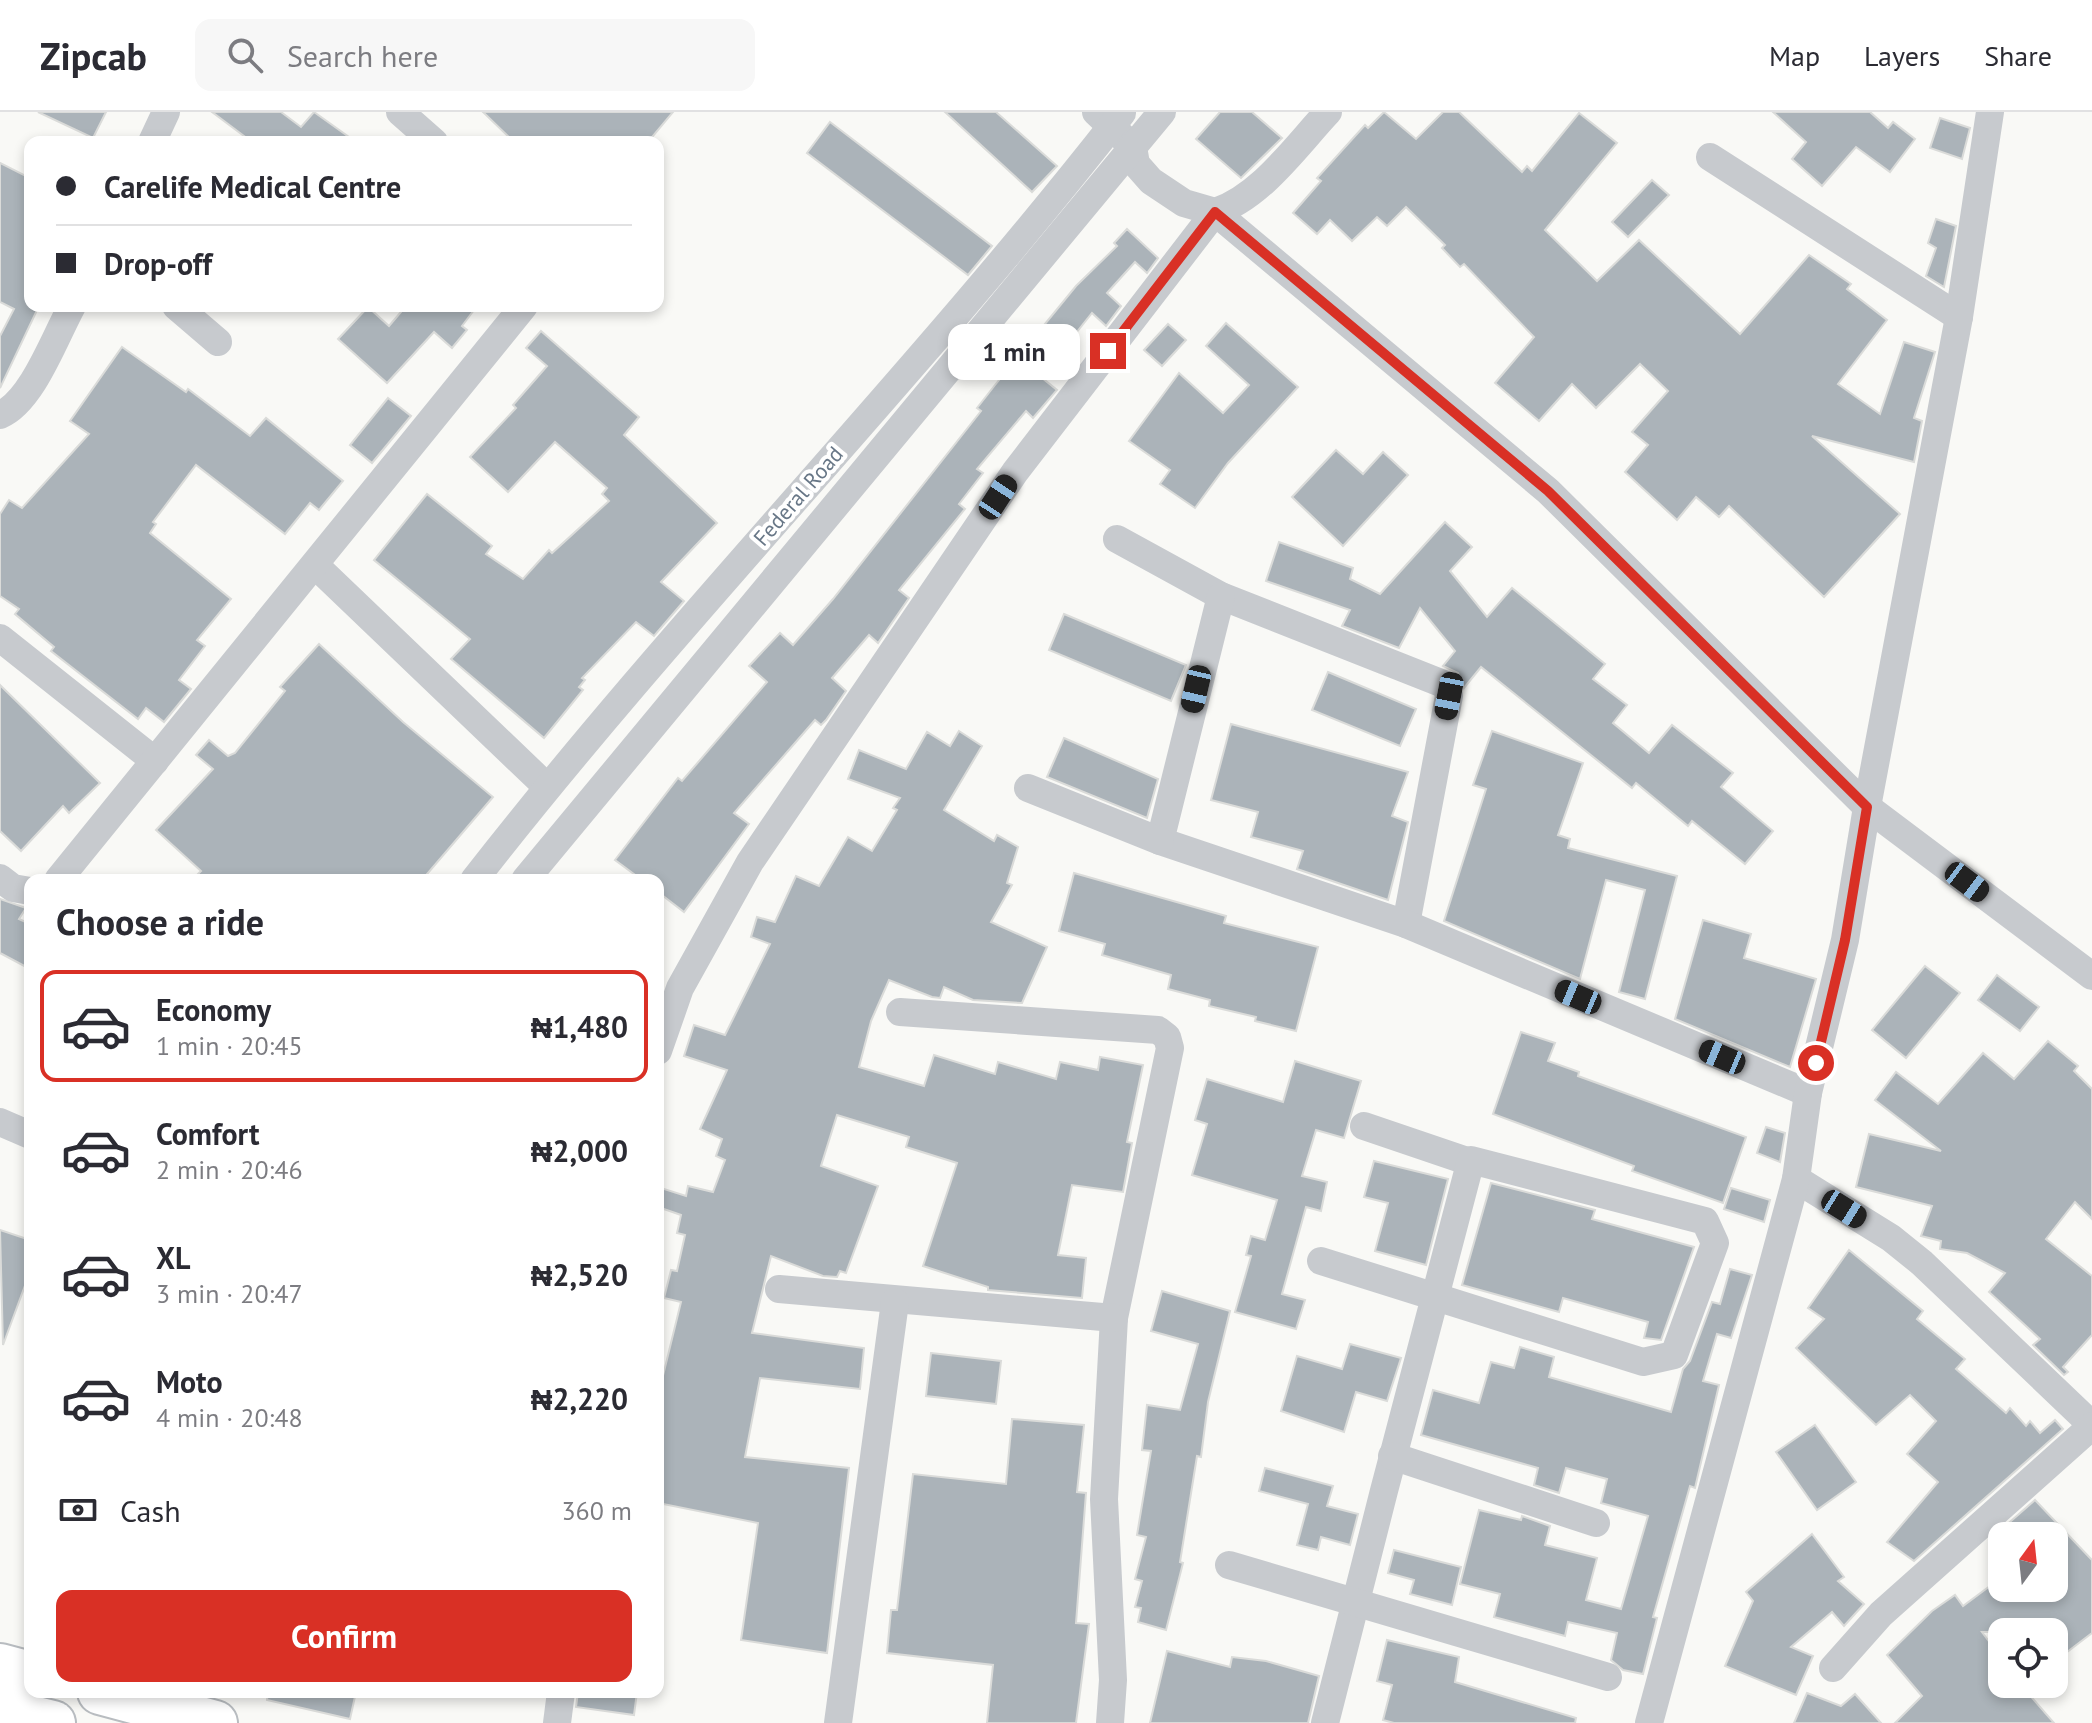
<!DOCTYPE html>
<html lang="en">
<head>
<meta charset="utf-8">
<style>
	:root { --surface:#fff; --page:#f7f7f7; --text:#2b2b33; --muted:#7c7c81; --line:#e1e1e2; --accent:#d93025 }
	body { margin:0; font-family:"PT Sans",sans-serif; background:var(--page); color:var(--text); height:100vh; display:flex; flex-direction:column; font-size:30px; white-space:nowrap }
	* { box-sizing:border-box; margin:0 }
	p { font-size:26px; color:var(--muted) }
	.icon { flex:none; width:44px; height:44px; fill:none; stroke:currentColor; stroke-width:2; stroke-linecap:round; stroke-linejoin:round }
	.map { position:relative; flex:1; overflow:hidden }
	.drawer { position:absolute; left:24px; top:762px; width:640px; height:824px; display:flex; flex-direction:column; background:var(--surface); border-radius:16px; box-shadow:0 4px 12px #0003 }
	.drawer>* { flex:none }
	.guide { position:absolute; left:24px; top:24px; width:640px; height:176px; border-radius:16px; box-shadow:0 4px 12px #0003; display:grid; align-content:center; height:176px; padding:0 32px; background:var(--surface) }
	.needle { width:52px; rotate:15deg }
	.controls { position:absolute; left:1988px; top:1410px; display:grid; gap:16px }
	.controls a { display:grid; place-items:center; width:80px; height:80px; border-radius:16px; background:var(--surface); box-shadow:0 4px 12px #0003; font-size:40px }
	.end { position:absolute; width:36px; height:36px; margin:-18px; border:10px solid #d93025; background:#fff; box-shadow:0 0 0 4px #fff }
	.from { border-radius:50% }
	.bubble { position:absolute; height:56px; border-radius:16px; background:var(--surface); box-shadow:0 4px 12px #0003; font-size:26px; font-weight:700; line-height:56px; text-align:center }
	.car { position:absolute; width:24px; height:48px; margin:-24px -12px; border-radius:10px; box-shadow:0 0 6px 2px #0007; background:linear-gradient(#222 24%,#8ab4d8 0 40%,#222 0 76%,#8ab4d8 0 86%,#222 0) }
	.guide b { display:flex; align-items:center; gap:28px; height:76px; font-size:30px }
	.guide b+b { border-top:2px solid var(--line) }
	.guide i { width:20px; height:20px; background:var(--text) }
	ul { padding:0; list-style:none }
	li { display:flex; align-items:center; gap:24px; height:112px; margin:0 16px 12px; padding:0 16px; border:4px solid transparent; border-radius:16px }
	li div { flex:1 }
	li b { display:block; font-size:30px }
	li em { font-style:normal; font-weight:700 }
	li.selected { border-color:var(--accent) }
	li>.icon { width:72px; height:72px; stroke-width:1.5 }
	h2 { padding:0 32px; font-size:36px; line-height:96px }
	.pay { display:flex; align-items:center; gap:20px; height:88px; padding:0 32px; font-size:30px }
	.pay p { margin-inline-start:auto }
	.primary-button { display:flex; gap:16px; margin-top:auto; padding:16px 32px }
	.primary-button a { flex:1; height:92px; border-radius:16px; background:var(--accent); color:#fff; font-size:32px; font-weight:700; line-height:92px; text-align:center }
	header { display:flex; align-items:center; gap:48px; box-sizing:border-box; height:112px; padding:0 40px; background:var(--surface); border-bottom:2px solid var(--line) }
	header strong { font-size:38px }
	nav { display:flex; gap:44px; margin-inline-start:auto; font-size:28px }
	.search { width:560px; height:72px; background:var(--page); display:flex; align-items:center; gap:20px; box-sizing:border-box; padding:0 28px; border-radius:16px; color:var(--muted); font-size:30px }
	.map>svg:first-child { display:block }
</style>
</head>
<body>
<header>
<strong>Zipcab</strong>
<div class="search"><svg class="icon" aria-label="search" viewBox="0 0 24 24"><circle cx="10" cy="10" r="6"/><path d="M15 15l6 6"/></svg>Search here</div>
<nav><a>Map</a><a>Layers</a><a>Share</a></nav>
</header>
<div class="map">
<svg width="2092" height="1611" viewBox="0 0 2092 1611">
	<rect width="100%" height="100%" fill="#f9f9f6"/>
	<g fill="#abb3b9" stroke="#dadbd9" stroke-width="2">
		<path d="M 38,0 L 106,0 L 93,26 Z"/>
		<path d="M 212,0 L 281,0 L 301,15 L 314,0 L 356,30 L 252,30 Z"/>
		<path d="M 483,0 L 673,0 L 648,30 L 514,30 Z"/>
		<path d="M 945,0 L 996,0 L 1057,54 L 1032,80 Z"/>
		<path d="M 1220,0 L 1252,0 L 1282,26 L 1241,66 L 1196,27 Z"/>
		<path d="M 1384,0 L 1416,27 L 1443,0 L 1459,0 L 1522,60 L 1527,54 L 1532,59 L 1579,1 L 1617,31 L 1545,118 L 1597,169 L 1639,128 L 1740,222 L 1809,143 L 1851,172 L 1847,177 L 1887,208 L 1838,272 L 1880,302 L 1904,230 L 1935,240 L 1914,306 L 1922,309 L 1914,350 L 1812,324 L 1900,402 L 1824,485 L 1729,394 L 1719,405 L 1696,385 L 1677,408 L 1625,360 L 1648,333 L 1632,320 L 1668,279 L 1640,252 L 1596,296 L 1572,272 L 1539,309 L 1495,271 L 1534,225 L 1464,152 L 1460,155 L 1442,136 L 1445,133 L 1406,95 L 1387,114 L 1377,105 L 1352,129 L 1330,108 L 1317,122 L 1293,101 L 1321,69 L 1317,66 L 1365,13 L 1368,16 Z"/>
		<path d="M 1773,0 L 1870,0 L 1888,16 L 1893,10 L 1915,27 L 1890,60 L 1856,35 L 1822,74 L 1792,47 L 1806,30 Z"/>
		<path d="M 1940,6 L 1970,16 L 1962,47 L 1930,36 Z"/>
		<path d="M 830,10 L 992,134 L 968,163 L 807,41 Z"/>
		<path d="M 0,51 L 30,66 L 30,194 L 39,194 L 0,276 L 0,224 L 14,197 L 0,190 Z"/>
		<path d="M 1652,68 L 1669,83 L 1628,125 L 1612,110 Z"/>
		<path d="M 1936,107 L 1956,114 L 1944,175 L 1926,164 L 1936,136 L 1928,131 Z"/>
		<path d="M 1127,117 L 1158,146 L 1147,161 L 1135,150 L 1107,181 L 1121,194 L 1106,214 L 1092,201 L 1041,265 L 1057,278 L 1033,306 L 1026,299 L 977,357 L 983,361 L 959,392 L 965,397 L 899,478 L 909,486 L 878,531 L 869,523 L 832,566 L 846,579 L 826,608 L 821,613 L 815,608 L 734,701 L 749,712 L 684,800 L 658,780 L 658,768 L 642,768 L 615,748 L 678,666 L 682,669 L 767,570 L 749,554 L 780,521 L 793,533 L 833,487 L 981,299 L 977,296 L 995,273 L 1076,174 L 1117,134 L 1114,131 Z"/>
		<path d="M 406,194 L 477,194 L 462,214 L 467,218 L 452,236 L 434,220 L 387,271 L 338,227 L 368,195 L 389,214 Z"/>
		<path d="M 1226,211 L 1298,275 L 1228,351 L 1195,396 L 1160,372 L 1170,358 L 1129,329 L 1179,261 L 1223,301 L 1249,273 L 1206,234 Z"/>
		<path d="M 1168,212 L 1186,228 L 1162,254 L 1144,238 Z"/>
		<path d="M 541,219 L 639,305 L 624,323 L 717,411 L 661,470 L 684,489 L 654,524 L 636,510 L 582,566 L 585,568 L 579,575 L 583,578 L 544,626 L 451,547 L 470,527 L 374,448 L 427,382 L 492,434 L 486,442 L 523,467 L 549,438 L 552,441 L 609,389 L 602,382 L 607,376 L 555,330 L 508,380 L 470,345 L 516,296 L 513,293 L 547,254 L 526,236 Z"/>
		<path d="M 122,235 L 186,280 L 188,277 L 250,324 L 266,306 L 343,369 L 319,398 L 310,391 L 285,422 L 196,353 L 153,410 L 156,412 L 150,421 L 231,487 L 197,528 L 205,534 L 179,568 L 191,577 L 164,610 L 146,596 L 138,607 L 51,539 L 54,535 L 15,502 L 19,497 L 0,484 L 0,402 L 9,388 L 22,396 L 89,322 L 70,309 Z"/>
		<path d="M 388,286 L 411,304 L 372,351 L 350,333 Z"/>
		<path d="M 1336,338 L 1363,362 L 1383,340 L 1408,363 L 1343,434 L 1292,385 Z"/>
		<path d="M 1445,410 L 1472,435 L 1450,459 L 1487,505 L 1512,476 L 1605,552 L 1593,567 L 1627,593 L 1613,611 L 1649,641 L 1672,613 L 1733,661 L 1721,675 L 1773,719 L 1745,752 L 1692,709 L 1688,714 L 1636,671 L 1632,676 L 1481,555 L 1464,576 L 1458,561 L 1443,554 L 1455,539 L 1420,496 L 1399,536 L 1342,514 L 1350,498 L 1266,469 L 1279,430 L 1353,456 L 1350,467 L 1380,482 Z"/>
		<path d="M 1064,502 L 1186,553 L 1171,589 L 1049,538 Z"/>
		<path d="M 319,532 L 403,610 L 493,685 L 422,768 L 192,768 L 201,759 L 156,718 L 213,657 L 196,643 L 209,628 L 228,644 L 235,641 L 285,579 L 280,575 Z"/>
		<path d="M 1328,560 L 1416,597 L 1400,634 L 1312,598 Z"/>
		<path d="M 0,573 L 100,671 L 69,701 L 63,694 L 21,739 L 0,719 Z"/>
		<path d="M 1231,612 L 1408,660 L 1392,704 L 1408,710 L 1388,788 L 1297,757 L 1303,739 L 1251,725 L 1258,700 L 1211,688 Z"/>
		<path d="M 959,619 L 982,634 L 944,698 L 994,729 L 997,723 L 1018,735 L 1007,771 L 1012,773 L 991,810 L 1047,835 L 1022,891 L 973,888 L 944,875 L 940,886 L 932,885 L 889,868 L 871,909 L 859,955 L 924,974 L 934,943 L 995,962 L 998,950 L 1056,967 L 1060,950 L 1098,958 L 1100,945 L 1143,953 L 1127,1030 L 1132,1031 L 1123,1080 L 1072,1073 L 1058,1143 L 1086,1146 L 1082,1186 L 988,1178 L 988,1175 L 923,1154 L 957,1051 L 906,1035 L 909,1025 L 837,1003 L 821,1054 L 878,1074 L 846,1161 L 840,1159 L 837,1165 L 823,1164 L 771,1144 L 752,1221 L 864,1236 L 860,1277 L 760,1266 L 745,1345 L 849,1356 L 827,1541 L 741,1528 L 758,1411 L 658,1391 L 658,1284 L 681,1190 L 664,1186 L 671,1158 L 677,1159 L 685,1123 L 677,1121 L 681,1103 L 658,1095 L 658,1075 L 686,1084 L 688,1074 L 713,1080 L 725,1048 L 716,1044 L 722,1027 L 700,1017 L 727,958 L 684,944 L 694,913 L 725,923 L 770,832 L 751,825 L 757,805 L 775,810 L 796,764 L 819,774 L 848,725 L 872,739 L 897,698 L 893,696 L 900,686 L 848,667 L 859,638 L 906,657 L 927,620 L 950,634 Z"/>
		<path d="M 1492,619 L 1583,651 L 1558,723 L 1570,727 L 1568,736 L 1677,764 L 1645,887 L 1619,880 L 1645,778 L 1606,768 L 1580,867 L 1444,809 L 1486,677 L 1473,673 Z"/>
		<path d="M 1064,626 L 1158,667 L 1147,706 L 1047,665 Z"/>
		<path d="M 1074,761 L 1226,804 L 1224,811 L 1318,835 L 1296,919 L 1255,909 L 1256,905 L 1209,894 L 1210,888 L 1168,877 L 1171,863 L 1102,843 L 1105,832 L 1059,819 Z"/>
		<path d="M 0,787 L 26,796 L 19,807 L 30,812 L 30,857 L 0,841 Z"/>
		<path d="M 1703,808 L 1751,822 L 1744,846 L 1816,867 L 1790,955 L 1675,907 Z"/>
		<path d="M 1925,854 L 1960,881 L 1906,946 L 1872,918 Z"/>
		<path d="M 1997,863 L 2039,895 L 2020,919 L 1978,888 Z"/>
		<path d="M 1521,920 L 1555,931 L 1548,949 L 1579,960 L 1578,964 L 1746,1025 L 1723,1091 L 1632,1059 L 1634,1054 L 1493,1002 Z"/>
		<path d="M 2048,929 L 2078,954 L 2074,959 L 2092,977 L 2092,1107 L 2075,1090 L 2046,1127 L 2092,1164 L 2092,1223 L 2063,1255 L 2068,1260 L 2064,1263 L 2033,1233 L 2040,1227 L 1989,1180 L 2005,1161 L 1967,1141 L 1940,1137 L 1941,1129 L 1921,1124 L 1932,1094 L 1856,1075 L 1869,1022 L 1941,1039 L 1875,988 L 1896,960 L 1938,992 L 1983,941 L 2014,967 Z"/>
		<path d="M 1295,949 L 1361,969 L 1344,1026 L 1316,1018 L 1302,1064 L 1327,1070 L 1321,1099 L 1306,1095 L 1282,1182 L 1305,1188 L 1296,1217 L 1235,1200 L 1251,1144 L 1246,1143 L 1251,1124 L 1265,1128 L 1277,1088 L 1192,1063 L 1207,1012 L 1195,1008 L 1207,967 L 1283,990 Z"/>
		<path d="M 1766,1015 L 1785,1021 L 1780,1050 L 1757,1041 Z"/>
		<path d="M 1374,1049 L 1448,1067 L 1426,1153 L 1375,1139 L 1388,1091 L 1364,1085 Z"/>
		<path d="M 1491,1071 L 1595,1098 L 1592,1107 L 1694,1135 L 1661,1228 L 1644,1226 L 1648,1210 L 1563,1186 L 1559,1200 L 1462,1173 Z"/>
		<path d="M 1731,1076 L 1770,1088 L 1764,1110 L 1724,1097 Z"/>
		<path d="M 0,1118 L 30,1128 L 30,1160 L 3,1233 Z"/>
		<path d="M 1849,1138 L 1923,1199 L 1917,1207 L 1965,1247 L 1956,1257 L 2006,1301 L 2010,1296 L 2026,1314 L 2030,1309 L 2040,1321 L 2055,1308 L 2063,1317 L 1914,1449 L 1887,1430 L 1938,1370 L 1907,1342 L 1936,1309 L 1910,1283 L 1876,1313 L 1796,1236 L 1824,1207 L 1808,1196 Z"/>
		<path d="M 1730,1157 L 1752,1163 L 1731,1226 L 1717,1222 L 1703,1269 L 1719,1273 L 1695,1376 L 1690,1374 L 1653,1505 L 1657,1506 L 1643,1562 L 1623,1558 L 1611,1548 L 1617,1521 L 1568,1510 L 1565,1524 L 1494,1505 L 1500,1482 L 1460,1472 L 1479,1398 L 1521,1408 L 1522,1404 L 1550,1414 L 1545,1433 L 1597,1446 L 1586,1488 L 1621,1497 L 1648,1404 L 1601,1391 L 1607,1367 L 1566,1356 L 1559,1381 L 1534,1373 L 1538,1356 L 1421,1323 L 1433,1278 L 1479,1291 L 1491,1250 L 1514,1256 L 1520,1235 L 1554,1245 L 1549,1265 L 1671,1300 L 1683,1257 L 1690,1249 L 1712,1190 L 1720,1192 Z"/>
		<path d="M 1162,1179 L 1230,1199 L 1208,1290 L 1201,1345 L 1197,1344 L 1180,1450 L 1183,1451 L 1166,1518 L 1138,1510 L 1141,1496 L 1135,1495 L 1142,1469 L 1135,1467 L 1146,1425 L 1137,1423 L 1151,1339 L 1142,1338 L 1147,1293 L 1180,1298 L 1198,1232 L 1151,1219 Z"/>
		<path d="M 1350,1232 L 1401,1246 L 1387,1289 L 1356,1280 L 1344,1320 L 1281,1299 L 1297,1244 L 1342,1257 Z"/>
		<path d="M 931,1241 L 1001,1249 L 996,1292 L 926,1284 Z"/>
		<path d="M 1012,1307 L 1084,1313 L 1077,1380 L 1086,1381 L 1076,1511 L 1089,1512 L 1076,1611 L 987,1611 L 993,1553 L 887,1541 L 891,1498 L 897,1498 L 913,1362 L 1006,1372 Z"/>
		<path d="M 1815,1313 L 1856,1370 L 1817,1398 L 1776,1340 Z"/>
		<path d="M 1265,1356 L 1333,1374 L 1327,1394 L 1358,1402 L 1350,1433 L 1321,1425 L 1318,1438 L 1297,1433 L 1308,1392 L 1259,1379 Z"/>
		<path d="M 2035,1388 L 2092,1448 L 2092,1521 L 2054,1550 L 2054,1520 L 1982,1520 L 2002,1547 L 2002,1572 L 2020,1572 L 2054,1611 L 1895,1611 L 1922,1584 L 1887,1543 L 1932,1499 L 1955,1483 L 1963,1494 L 2002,1465 L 2002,1476 L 2054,1476 L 2054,1424 L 1995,1423 Z"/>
		<path d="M 1812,1422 L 1844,1465 L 1838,1469 L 1864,1492 L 1844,1514 L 1832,1500 L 1791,1535 L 1813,1544 L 1796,1583 L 1725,1554 L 1753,1489 L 1746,1480 Z"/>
		<path d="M 1394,1438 L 1461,1455 L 1452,1493 L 1410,1482 L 1414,1468 L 1388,1461 Z"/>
		<path d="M 1387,1528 L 1459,1545 L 1455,1570 L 1576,1606 L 1575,1611 L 1394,1611 L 1383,1608 L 1392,1573 L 1377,1569 Z"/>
		<path d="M 1167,1539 L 1230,1555 L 1232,1545 L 1266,1549 L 1319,1564 L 1308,1611 L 1150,1611 Z"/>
		<path d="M 268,1580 L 356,1580 L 350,1607 L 267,1588 Z"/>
		<path d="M 578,1580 L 637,1580 L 634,1603 L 576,1595 Z"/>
		<path d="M 1807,1581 L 1841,1594 L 1855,1582 L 1881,1611 L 1794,1611 Z"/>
	</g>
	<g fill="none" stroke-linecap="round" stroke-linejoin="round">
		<defs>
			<g id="primary">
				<path d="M 0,1554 L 30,1562"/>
				<path d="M 100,1580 L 215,1611"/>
				<path d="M 0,1598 L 53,1611"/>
			</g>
		</defs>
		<use href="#primary" stroke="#b8bcc0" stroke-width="48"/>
		<g stroke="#c7cace" stroke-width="28">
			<path d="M 400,0 L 434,30"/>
			<path d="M 1096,0 L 1133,35 L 1136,52 L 1151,69 L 1184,91 L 1215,100 L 1548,379 L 1867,695 L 2092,864"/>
			<path d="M 152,30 L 166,0"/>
			<path d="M 1710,45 L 1959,205"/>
			<path d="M 176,194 L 218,230"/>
			<path d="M 0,303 C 32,290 55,225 72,194"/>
			<path d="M 1117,427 L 1221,484 L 1446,573 L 1449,584 L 1406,812"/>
			<path d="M 315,453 L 547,675"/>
			<path d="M 1221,484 L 1160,729 L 1406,812 L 1808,981"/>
			<path d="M 0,526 L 155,649"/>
			<path d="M 1028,676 L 1160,729"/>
			<path d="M 0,766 L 13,776 L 30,779"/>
			<path d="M 58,768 L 524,194"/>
			<path d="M 474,768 C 680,504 916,265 1122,1"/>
			<path d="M 525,768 L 1162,0"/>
			<path d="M 900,900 L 1158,918 L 1167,925 L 1170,936 L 1114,1206 L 1104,1387 L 1113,1568 L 1110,1611"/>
			<path d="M 658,939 L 680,876 L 750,750 L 1015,360 L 1215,100 C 1261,85 1296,34 1328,0"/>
			<path d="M 0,1010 L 30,1023"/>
			<path d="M 1364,1014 L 1470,1050"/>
			<path d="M 1796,1067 L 1891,1126 L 1922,1151 L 2092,1313"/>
			<path d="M 1321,1149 L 1643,1250 L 1674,1243 L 1715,1131 L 1705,1109 L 1471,1048 C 1421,1235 1372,1423 1325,1611"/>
			<path d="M 779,1177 L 1114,1206"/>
			<path d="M 1392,1344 L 1596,1411"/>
			<path d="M 1229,1453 L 1608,1565"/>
			<path d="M 1833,1556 L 1881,1502 L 2092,1314"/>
			<path d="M 557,1611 L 561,1580"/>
			<path d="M 838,1611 L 895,1190"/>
			<path d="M 1649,1611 L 1796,1067 L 1808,981 L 1845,828 L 1867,695 L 1959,205 L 1990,0"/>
		</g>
		<use href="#primary" stroke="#fff" stroke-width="44"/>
	</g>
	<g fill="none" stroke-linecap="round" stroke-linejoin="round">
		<path stroke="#d93025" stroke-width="10" d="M 1108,239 L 1215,100 L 1548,379 L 1867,695 L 1845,828 L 1816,951"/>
	</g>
	<g text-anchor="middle" stroke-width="8" stroke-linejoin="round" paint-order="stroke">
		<g font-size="22" fill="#687787" stroke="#fff">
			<text transform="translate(798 384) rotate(-49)" y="8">Federal Road</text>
		</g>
	</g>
</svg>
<div class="controls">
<a><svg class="needle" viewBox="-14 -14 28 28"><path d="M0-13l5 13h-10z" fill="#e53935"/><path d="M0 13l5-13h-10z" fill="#7c7c81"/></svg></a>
<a><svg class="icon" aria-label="locate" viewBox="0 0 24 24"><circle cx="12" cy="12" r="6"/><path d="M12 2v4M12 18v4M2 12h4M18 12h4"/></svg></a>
</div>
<i class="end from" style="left:1816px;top:951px"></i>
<i class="end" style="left:1108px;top:239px"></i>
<div class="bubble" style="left:948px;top:212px;width:132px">1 min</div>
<i class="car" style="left:998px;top:385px;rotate:33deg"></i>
<i class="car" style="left:1196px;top:577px;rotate:193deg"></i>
<i class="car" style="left:1449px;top:584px;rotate:191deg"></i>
<i class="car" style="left:1967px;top:770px;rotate:127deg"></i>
<i class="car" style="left:1578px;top:885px;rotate:293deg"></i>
<i class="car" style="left:1722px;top:945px;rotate:293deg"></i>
<i class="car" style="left:1844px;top:1097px;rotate:122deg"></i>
<div class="guide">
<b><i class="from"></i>Carelife Medical Centre</b>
<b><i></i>Drop-off</b>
</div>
<section class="drawer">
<h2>Choose a ride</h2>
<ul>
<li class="selected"><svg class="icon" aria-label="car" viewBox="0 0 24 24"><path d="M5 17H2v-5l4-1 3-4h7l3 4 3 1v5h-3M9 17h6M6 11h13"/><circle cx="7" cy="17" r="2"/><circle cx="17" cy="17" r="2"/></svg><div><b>Economy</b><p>1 min · 20:45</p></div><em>₦1,480</em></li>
<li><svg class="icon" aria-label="car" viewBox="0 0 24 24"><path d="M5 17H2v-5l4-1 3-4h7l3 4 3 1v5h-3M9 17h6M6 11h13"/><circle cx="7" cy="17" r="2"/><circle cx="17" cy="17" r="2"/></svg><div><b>Comfort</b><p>2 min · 20:46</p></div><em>₦2,000</em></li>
<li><svg class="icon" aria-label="car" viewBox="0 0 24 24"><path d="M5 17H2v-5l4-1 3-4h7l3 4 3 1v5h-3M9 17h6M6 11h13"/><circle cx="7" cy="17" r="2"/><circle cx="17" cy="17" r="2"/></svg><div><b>XL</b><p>3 min · 20:47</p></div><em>₦2,520</em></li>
<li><svg class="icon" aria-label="car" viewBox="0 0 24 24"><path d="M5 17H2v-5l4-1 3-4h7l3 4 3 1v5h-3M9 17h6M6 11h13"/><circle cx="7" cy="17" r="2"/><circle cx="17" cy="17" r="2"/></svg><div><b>Moto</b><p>4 min · 20:48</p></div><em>₦2,220</em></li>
</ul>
<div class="pay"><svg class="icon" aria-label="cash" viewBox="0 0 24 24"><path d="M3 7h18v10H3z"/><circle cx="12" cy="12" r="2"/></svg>Cash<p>360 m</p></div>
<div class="primary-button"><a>Confirm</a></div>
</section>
</div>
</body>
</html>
